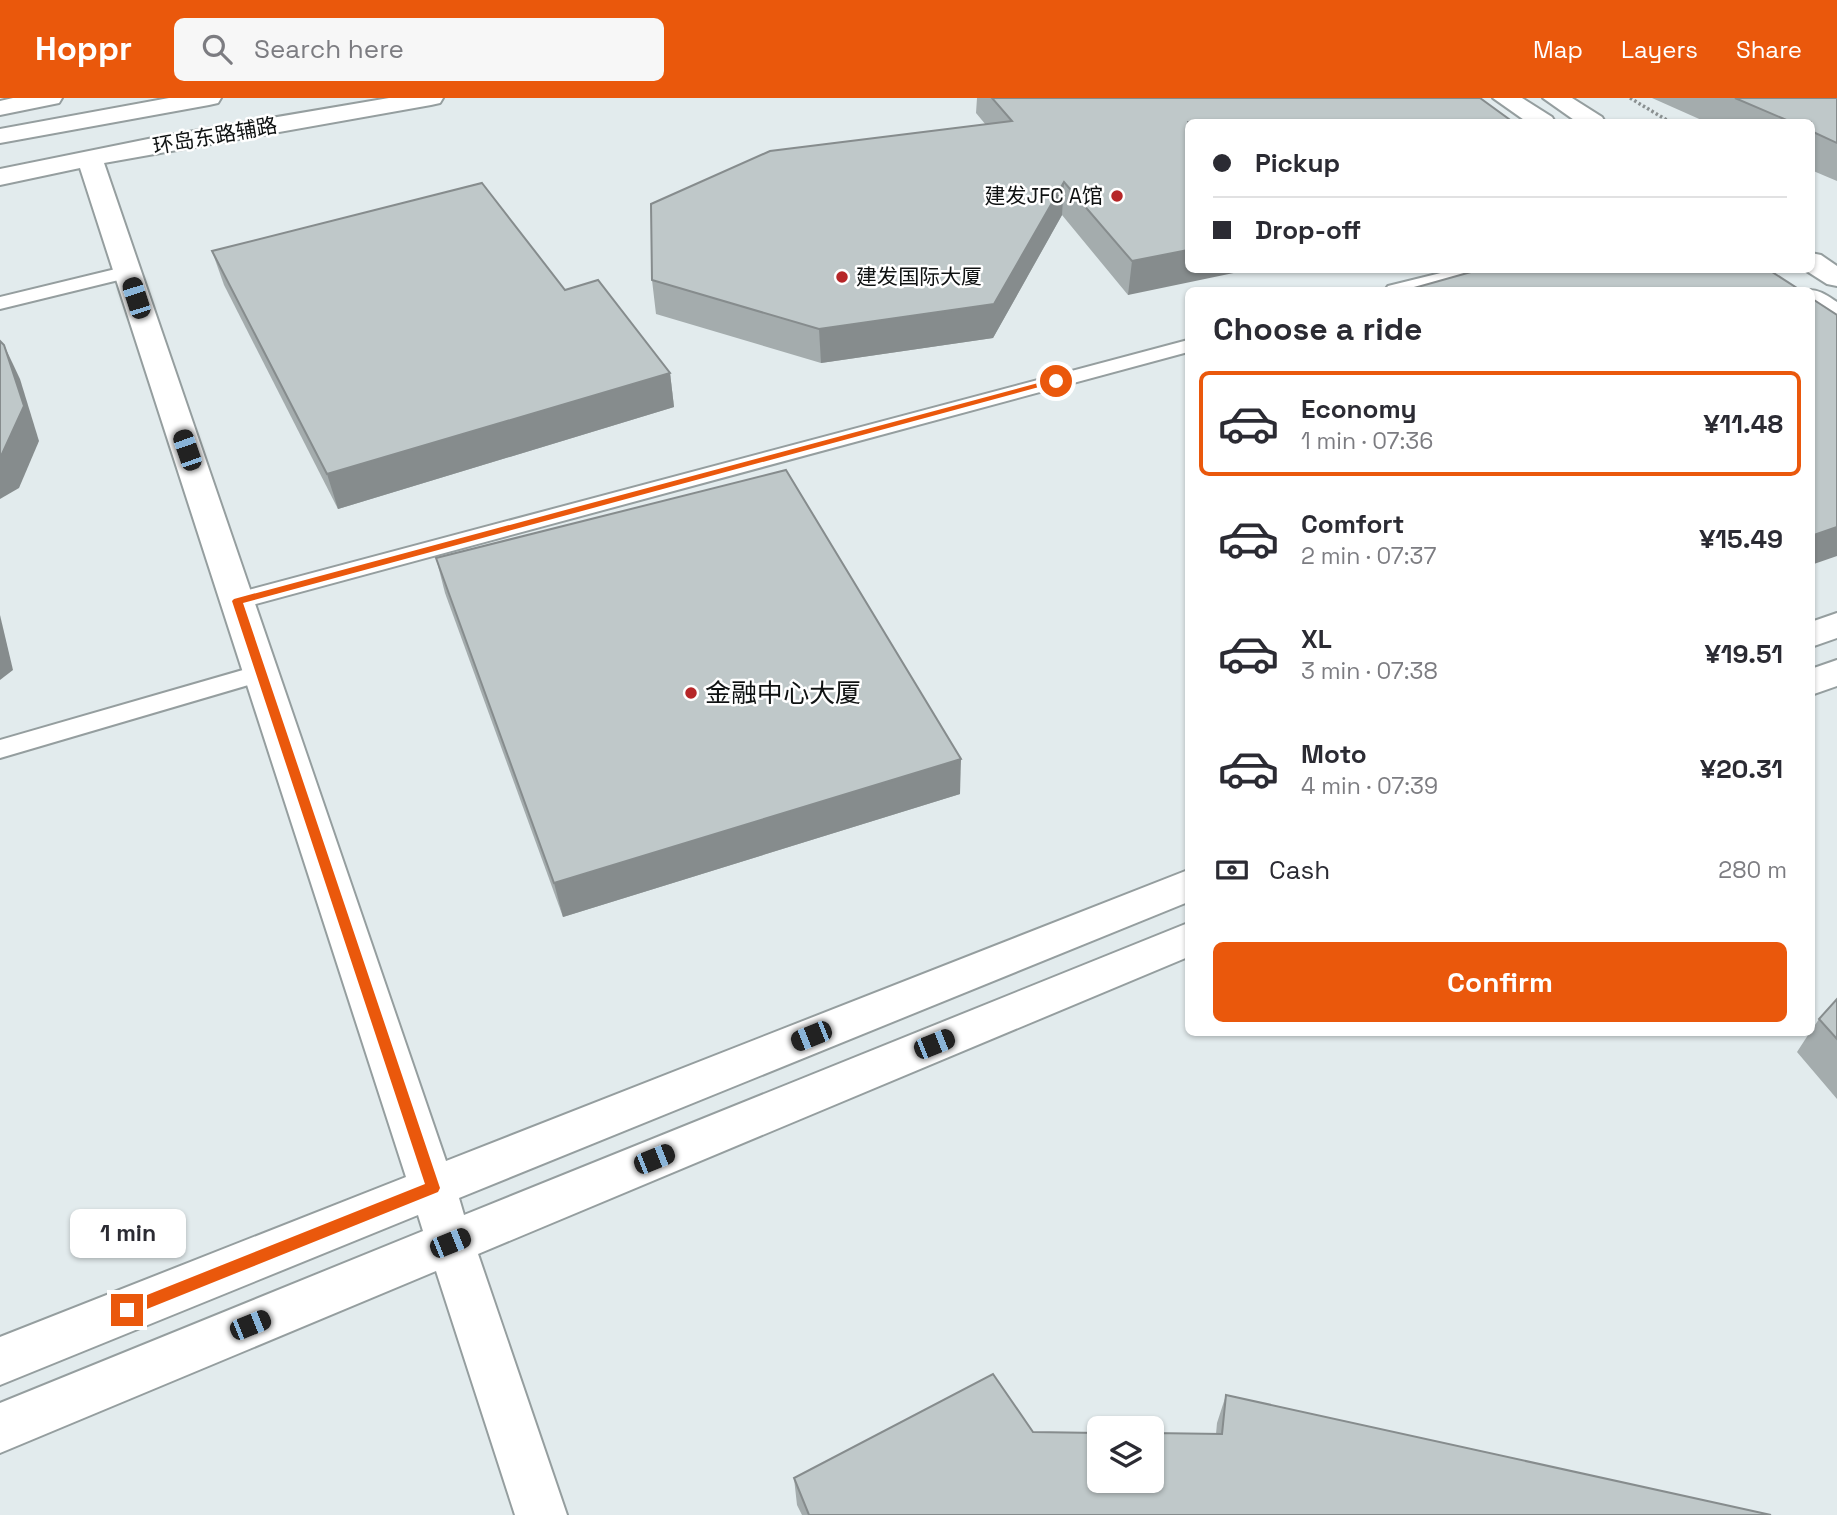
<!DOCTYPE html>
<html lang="en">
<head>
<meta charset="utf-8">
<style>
	:root { --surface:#fff; --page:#f7f7f7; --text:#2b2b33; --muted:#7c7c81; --line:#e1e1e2; --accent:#ea580c }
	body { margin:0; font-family:"Space Grotesk","Noto Sans SC",sans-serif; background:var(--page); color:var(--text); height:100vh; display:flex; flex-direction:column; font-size:26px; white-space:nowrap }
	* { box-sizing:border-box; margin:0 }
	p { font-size:23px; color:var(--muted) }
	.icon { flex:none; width:38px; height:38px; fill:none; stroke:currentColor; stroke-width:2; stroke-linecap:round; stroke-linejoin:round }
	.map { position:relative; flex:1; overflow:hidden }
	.panel { position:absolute; left:1185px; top:189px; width:630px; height:749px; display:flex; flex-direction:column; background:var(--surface); border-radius:10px; box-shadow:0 2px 5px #0004 }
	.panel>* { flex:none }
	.hud { position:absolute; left:1185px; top:21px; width:630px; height:154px; border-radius:10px; box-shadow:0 2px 5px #0004; display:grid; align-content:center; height:154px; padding:0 28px; background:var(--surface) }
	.fabs { position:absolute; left:1087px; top:1318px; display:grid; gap:14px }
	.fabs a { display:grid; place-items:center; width:77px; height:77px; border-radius:10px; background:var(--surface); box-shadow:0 2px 5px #0004; font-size:35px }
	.end { position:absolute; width:32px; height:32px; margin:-16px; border:9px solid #ea580c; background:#fff; box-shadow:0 0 0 4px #fff }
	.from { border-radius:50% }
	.bubble { position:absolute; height:49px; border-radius:10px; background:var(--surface); box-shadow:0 2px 5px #0004; font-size:23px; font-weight:700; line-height:49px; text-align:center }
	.car { position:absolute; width:21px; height:42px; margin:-21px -10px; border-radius:9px; box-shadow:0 0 5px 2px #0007; background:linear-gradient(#222 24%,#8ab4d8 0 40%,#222 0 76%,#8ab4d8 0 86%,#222 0) }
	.hud b { display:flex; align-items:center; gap:24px; height:66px; font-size:26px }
	.hud b+b { border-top:2px solid var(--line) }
	.hud i { width:18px; height:18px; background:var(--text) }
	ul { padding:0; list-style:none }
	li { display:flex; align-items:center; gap:21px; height:105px; margin:0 14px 10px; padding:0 14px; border:4px solid transparent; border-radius:10px }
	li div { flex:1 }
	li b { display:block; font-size:26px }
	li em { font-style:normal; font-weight:700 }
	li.active { border-color:var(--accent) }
	li>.icon { width:63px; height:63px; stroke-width:1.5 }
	h2 { padding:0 28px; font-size:32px; line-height:84px }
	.pay { display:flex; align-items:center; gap:18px; height:77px; padding:0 28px; font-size:26px }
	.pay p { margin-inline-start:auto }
	.primary-button { display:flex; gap:14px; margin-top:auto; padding:14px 28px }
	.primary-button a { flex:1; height:80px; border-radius:10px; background:var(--accent); color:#fff; font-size:28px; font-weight:700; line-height:80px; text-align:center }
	header { display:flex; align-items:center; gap:42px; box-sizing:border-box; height:98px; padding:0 35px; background:var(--accent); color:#fff }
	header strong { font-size:33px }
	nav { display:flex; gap:38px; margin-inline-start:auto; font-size:24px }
	.search { width:490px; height:63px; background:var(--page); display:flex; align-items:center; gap:18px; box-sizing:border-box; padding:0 24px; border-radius:10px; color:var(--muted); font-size:26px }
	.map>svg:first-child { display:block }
</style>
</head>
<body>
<header>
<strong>Hoppr</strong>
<div class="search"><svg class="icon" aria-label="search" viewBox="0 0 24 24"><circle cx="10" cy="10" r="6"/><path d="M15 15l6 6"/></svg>Search here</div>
<nav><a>Map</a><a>Layers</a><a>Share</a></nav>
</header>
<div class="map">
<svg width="1837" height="1417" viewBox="0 0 1837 1417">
	<rect width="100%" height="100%" fill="#e2ebed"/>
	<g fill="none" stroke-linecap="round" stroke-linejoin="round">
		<defs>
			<g id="lane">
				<path d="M 128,168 L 137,174 L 135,178 L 0,211 L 0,199 Z"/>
				<path d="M 1453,172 L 1482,172 L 1480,176 L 1416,192 L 1385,192 L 1388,188 Z"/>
				<path d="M 1188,242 L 1188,254 L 237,511 L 229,508 L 225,503 L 229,498 L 237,495 Z"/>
				<path d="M 260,567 L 269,569 L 272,575 L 269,581 L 0,660 L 0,642 Z"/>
			</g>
			<g id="secondary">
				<path d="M 389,0 L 443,0 L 440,5 L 431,7 L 104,65 L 446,1063 L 1188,772 L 1188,804 L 459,1100 L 464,1117 L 1188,825 L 1188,859 L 478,1156 L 567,1417 L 515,1417 L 436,1173 L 0,1355 L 0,1305 L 423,1133 L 418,1117 L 0,1287 L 0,1239 L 406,1079 L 80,70 L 0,87 L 0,71 L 153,40 Z"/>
				<path d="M 1493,0 L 1522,0 L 1552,19 L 1555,24 L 1527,24 Z"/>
				<path d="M 1543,0 L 1572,0 L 1602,19 L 1605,24 L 1577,24 Z"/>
				<path d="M 1811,155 L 1821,157 L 1837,168 L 1837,188 L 1827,186 L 1805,172 L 1811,172 Z"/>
				<path d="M 1807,192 C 1819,191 1828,198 1837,204 L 1837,226 L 1827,223 L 1811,213 L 1811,192 Z"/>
				<path d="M 1837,515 L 1837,540 L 1811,549 L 1811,524 Z"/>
				<path d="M 1837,562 L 1837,588 L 1811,597 L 1811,571 Z"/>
			</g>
			<g id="primary">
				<path d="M 13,0 L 62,0 L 59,5 L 0,17 L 0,3 Z"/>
				<path d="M 169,0 L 221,0 L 218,5 L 209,7 L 0,45 L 0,31 Z"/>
			</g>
		</defs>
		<use href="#lane" stroke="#959e9f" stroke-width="4"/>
		<use href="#secondary" stroke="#959e9f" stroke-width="4"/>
		<use href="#primary" stroke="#959e9f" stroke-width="4"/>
		<path stroke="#8a9091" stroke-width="3.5" stroke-dasharray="2.5 2.5" stroke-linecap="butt" d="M 1630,0 L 1670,24"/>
		<use href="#lane" fill="#fff" fill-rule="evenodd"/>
		<use href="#secondary" fill="#fff" fill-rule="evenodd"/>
		<use href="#primary" fill="#fff" fill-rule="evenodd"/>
	</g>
	<g fill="#a4acad">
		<path d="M 977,0 L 1480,0 L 1128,197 L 1062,117 L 993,240 L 821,265 L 656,216 L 652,182 L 986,27 L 976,15 Z"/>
		<path d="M 1652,0 L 1837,0 L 1837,83 L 1811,72 L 1811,24 L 1706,24 Z"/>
		<path d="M 212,153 L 565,192 L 670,275 L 674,309 L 338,411 L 224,187 Z"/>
		<path d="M 436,460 L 960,696 L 563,819 L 445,495 Z"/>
		<path d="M 1837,901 L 1837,1001 L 1797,954 L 1810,934 L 1811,934 L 1811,933 L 1819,921 Z"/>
		<path d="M 1226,1297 L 1771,1417 L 802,1417 L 797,1407 L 794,1380 L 1216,1336 L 1217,1325 Z"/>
	</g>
	<g fill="#868c8d">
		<path d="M 1064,84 L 1062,117 L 993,240 L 821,265 L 819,231 Z"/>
		<path d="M 1188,152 L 1188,172 L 1248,172 L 1128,197 L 1132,163 Z"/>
		<path d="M 4,247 L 20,281 L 39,343 L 19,390 L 0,401 L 0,357 Z"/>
		<path d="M 670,275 L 674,309 L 338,411 L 327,376 Z"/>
		<path d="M 1837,429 L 1837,458 L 1811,467 L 1811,438 Z"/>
		<path d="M 0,517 L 13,572 L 0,582 Z"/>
		<path d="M 961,661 L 960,696 L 563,819 L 554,785 Z"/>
	</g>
	<g fill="#bfc8c9" stroke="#868c8d" stroke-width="2">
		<path d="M 992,0 L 1480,0 L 1513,24 L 1188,24 L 1188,152 L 1132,163 L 1064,84 L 994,206 L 819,231 L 652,182 L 651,106 L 770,53 L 1012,23 Z"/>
		<path d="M 1735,0 L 1837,0 L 1837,45 L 1811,33 L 1811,24 L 1791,24 Z"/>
		<path d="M 482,85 L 565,192 L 598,182 L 670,275 L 327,376 L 212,153 Z"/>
		<path d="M 1478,172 L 1769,172 L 1800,192 L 1407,192 Z"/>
		<path d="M 1811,200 L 1837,217 L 1837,429 L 1811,438 Z"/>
		<path d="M 0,243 L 4,247 L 24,308 L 2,356 L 0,357 Z"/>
		<path d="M 786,372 L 961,661 L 554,785 L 436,460 Z"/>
		<path d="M 1837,901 L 1837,941 L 1819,921 Z"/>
		<path d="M 993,1276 L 1033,1334 L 1099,1335 L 1099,1382 L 1152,1382 L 1152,1335 L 1222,1336 L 1226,1297 L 1771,1417 L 809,1417 L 794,1380 Z"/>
	</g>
	<path fill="#ea580c" d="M 1053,281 L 1061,283 L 243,505 L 440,1090 L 438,1094 L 132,1217 L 122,1217 L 120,1212 L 122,1207 L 425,1086 L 232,503 L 234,501 Z"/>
	<g fill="#b62628" stroke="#fff" stroke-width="2.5">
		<circle cx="1117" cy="98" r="7"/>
		<circle cx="842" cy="179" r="7"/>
		<circle cx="691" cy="595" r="7"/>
	</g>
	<g text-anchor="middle" stroke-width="5" stroke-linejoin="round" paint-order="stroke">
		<g font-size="21" fill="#0f1212" stroke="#fff">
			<text transform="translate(215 38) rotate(-10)" y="7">环岛东路辅路</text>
		</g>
		<g font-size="21" fill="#0f1212" stroke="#fff" text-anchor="end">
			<text x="1103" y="105">建发JFC A馆</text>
			<text x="856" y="186" text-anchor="start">建发国际大厦</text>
		</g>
		<g font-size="26" fill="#0f1212" stroke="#fff" text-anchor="start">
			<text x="705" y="604">金融中心大厦</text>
		</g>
	</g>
</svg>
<div class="fabs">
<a><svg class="icon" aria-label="layers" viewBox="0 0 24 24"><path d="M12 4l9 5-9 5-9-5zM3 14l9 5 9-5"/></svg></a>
</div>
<i class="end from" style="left:1056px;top:283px"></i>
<i class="end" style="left:127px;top:1212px"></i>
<div class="bubble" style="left:70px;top:1111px;width:116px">1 min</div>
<i class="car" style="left:136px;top:200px;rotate:342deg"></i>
<i class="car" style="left:187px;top:352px;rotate:341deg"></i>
<i class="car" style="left:811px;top:938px;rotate:248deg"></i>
<i class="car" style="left:934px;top:946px;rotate:68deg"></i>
<i class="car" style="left:654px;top:1061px;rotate:68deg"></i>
<i class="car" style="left:450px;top:1145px;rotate:68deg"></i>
<i class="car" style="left:250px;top:1227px;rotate:68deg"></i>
<div class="hud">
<b><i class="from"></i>Pickup</b>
<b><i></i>Drop-off</b>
</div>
<section class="panel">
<h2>Choose a ride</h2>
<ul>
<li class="active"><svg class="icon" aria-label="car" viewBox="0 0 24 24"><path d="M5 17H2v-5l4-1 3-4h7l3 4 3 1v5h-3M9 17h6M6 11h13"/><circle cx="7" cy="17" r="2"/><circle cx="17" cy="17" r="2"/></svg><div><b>Economy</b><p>1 min · 07:36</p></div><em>¥11.48</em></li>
<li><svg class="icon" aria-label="car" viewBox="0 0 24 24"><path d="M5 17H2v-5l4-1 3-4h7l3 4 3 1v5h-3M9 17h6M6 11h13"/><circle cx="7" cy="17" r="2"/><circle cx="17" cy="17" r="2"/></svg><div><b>Comfort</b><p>2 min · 07:37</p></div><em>¥15.49</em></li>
<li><svg class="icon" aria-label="car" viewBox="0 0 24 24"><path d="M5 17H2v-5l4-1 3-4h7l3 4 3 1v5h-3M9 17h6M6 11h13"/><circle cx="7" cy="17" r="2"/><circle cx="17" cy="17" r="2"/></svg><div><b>XL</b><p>3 min · 07:38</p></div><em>¥19.51</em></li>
<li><svg class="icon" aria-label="car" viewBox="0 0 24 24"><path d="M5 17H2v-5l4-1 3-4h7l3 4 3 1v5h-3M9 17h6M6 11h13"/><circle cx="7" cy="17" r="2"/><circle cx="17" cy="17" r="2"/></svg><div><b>Moto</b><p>4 min · 07:39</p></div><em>¥20.31</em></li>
</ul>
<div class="pay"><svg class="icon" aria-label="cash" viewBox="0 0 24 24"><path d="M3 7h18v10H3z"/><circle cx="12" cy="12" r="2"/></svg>Cash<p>280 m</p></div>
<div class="primary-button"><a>Confirm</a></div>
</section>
</div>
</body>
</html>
